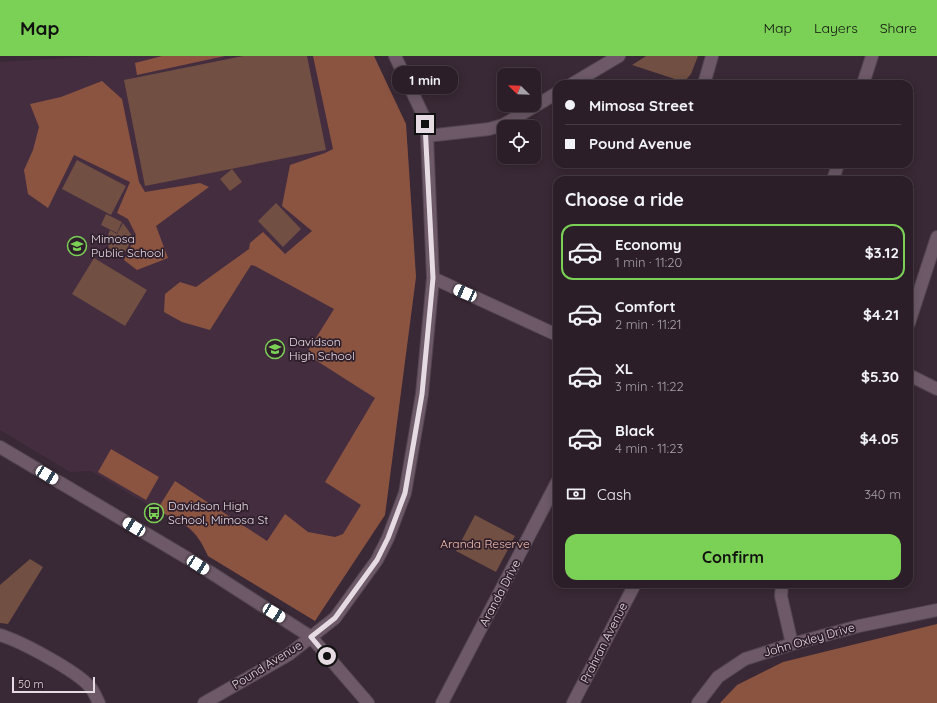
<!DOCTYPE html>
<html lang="en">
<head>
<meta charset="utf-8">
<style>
	:root { --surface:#2b1e28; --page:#332730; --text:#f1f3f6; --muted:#a6a2a8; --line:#473c45; --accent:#7bd155 }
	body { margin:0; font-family:Quicksand,sans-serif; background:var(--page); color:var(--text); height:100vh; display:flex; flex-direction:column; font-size:15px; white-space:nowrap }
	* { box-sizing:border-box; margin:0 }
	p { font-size:13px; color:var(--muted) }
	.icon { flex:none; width:22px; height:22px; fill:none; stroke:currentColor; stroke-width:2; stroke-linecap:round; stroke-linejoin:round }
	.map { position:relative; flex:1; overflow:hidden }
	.side { position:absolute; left:553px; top:120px; width:360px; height:412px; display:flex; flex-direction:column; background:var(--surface); border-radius:12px; box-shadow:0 2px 10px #0003,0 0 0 1px var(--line) }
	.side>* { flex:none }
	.banner { position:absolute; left:553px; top:24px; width:360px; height:88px; border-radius:12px; box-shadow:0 2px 10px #0003,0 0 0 1px var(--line); display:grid; align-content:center; height:88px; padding:0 12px; background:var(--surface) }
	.needle { width:26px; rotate:293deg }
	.buttons { position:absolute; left:497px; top:12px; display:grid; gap:8px }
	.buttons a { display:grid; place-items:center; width:44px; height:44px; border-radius:8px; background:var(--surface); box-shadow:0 2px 10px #0003,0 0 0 1px var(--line); font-size:20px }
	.scale { position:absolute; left:12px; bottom:10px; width:83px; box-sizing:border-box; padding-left:4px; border:2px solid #e6dbe3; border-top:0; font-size:11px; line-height:14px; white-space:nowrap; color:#e6dbe3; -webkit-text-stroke:3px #2f1e2b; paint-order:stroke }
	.end { position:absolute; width:18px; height:18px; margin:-9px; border:5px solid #e6dbe3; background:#111; box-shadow:0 0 0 2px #111 }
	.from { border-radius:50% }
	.bubble { position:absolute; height:28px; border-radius:12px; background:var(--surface); box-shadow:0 2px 10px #0003,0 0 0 1px var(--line); font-size:13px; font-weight:700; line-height:28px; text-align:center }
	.car { position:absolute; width:12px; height:24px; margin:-12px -6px; border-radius:5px; box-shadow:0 0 3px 1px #0007; background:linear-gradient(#fff 24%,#345 0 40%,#fff 0 76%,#345 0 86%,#fff 0) }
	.banner b { display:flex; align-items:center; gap:14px; height:38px; font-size:15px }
	.banner b+b { border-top:1px solid var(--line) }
	.banner i { width:10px; height:10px; background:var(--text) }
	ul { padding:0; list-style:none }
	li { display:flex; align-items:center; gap:12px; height:56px; margin:0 8px 6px; padding:0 4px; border:2px solid transparent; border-radius:12px }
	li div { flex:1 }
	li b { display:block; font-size:15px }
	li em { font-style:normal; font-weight:700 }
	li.selected { border-color:var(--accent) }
	li>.icon { width:36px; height:36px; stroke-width:1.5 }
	h2 { padding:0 12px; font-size:18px; line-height:48px }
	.pay { display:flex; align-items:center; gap:10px; height:44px; padding:0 12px; font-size:15px }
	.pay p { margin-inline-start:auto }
	.action { display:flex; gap:8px; margin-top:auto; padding:8px 12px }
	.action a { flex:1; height:46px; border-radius:12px; background:var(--accent); color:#111; font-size:16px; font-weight:700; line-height:46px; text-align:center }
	header { display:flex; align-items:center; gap:24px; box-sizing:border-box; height:56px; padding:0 20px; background:var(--accent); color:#111 }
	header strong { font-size:19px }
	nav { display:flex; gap:22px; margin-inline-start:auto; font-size:14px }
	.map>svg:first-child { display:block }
</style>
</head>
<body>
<header>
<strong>Map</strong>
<nav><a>Map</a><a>Layers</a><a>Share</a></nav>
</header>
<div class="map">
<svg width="937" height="647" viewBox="0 0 937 647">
	<rect width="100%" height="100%" fill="#392835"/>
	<path fill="#442d3f" d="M 100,0 L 374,0 L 406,68 L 416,221 L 385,459 L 312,563 L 208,500 L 198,483 L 189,473 L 91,415 L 70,416 L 0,374 L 0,6 Z"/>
	<g fill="#714f43">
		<path d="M 243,0 L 307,0 L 326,94 L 145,130 L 124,24 Z"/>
		<path d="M 646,0 L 698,0 L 691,18 L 684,26 L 632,9 Z"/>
		<path d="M 77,104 L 126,130 L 111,159 L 62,133 Z"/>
		<path d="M 232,113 L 242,126 L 230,135 L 220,123 Z"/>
		<path d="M 276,147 L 301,173 L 283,191 L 258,165 Z"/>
		<path d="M 106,158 L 122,166 L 117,177 L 101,169 Z"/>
		<path d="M 123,167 L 133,181 L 123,200 L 109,192 L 107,182 L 110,174 L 117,178 Z"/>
		<path d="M 94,202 L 147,234 L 125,270 L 72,238 Z"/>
		<path d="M 475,459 L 515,480 L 496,516 L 456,495 Z"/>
		<path d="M 30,503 L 43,511 L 8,568 L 0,567 L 0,529 Z"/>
	</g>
	<g fill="#8b5440">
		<path d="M 162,0 L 225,0 L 137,19 L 135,7 Z"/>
		<path d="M 313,0 L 374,0 L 406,68 L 416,221 L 385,459 L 315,565 L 208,500 C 195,470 184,468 157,454 L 175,425 L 267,485 L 285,458 L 308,476 L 335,481 L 343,478 L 361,449 L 325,426 L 375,342 L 306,298 L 334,253 L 255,210 L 251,209 L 210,274 L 182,266 L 164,256 L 165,238 L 180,226 L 196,231 L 249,193 L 250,187 L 263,176 L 285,198 L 312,175 L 282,150 L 290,109 L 325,97 L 333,93 Z"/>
		<path d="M 102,25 L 122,43 L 139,126 L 145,136 L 200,127 L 209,131 L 156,170 L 168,202 L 137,214 L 124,204 L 136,179 L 128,163 L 117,157 L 130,126 L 74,99 L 48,152 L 28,138 L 24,114 L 33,94 L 39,71 L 30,48 L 61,41 Z"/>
		<path d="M 111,393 L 159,421 L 146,444 L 98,416 Z"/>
		<path d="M 937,568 L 937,647 L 720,647 L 737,629 L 783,606 Z"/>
	</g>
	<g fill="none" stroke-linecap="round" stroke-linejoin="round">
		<defs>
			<g id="minor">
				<path d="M 572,28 L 619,0"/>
				<path d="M 704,28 L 712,0"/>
				<path d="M 427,80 L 489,73 L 503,69 L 557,37"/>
				<path d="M 433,222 L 557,279"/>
				<path d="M 909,267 L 937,181"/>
				<path d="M 909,319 L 937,333"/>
				<path d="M 782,528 L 781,540 L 792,588"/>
				<path d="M 0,579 C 20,585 77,615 90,631 C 94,635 96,642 99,647"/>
				<path d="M 311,581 L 335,562 L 377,504 L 388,482 L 405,437 L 422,338 L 433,222 L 427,80 L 424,61 L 395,0"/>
				<path d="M 442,647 L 557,426"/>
				<path d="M 698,647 L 718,621 L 745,603 L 792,588 L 859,570 L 937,554"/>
			</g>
			<g id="tertiary">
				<path d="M 863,28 L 872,0"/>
				<path d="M 833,124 L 838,108"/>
				<path d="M 0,391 L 199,509 L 311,581 L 368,647"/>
				<path d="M 204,647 L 288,599 L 311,581"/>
				<path d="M 573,647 L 635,528"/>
			</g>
		</defs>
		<use href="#minor" stroke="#534550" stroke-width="14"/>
		<use href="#tertiary" stroke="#534550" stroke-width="14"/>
		<use href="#minor" stroke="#6d5968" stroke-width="12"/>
		<use href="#tertiary" stroke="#6d5968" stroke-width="12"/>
	</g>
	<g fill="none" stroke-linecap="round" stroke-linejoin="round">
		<path stroke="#e6dbe3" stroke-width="5" d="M 327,600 L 311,581 L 335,562 L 377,504 L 388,482 L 405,437 L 422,338 L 433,222 L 425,68"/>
	</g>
	<defs>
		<symbol id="school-ring" viewBox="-11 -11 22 22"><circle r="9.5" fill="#2f1e2b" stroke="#7bd155" stroke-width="1.5"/><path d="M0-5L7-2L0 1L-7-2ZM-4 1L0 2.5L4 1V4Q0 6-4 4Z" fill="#7bd155"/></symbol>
		<symbol id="bus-ring" viewBox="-11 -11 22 22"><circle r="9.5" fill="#2f1e2b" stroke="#7bd155" stroke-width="1.5"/><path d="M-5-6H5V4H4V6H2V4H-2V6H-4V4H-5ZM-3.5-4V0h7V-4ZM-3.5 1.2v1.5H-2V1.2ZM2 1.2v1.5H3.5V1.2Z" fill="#7bd155"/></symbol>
	</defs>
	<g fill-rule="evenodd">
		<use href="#school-ring" x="66" y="179" width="22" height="22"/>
		<use href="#school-ring" x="264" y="282" width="22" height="22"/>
		<use href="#bus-ring" x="143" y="446" width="22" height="22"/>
	</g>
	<g text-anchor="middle" stroke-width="3.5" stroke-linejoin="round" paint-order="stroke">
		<g font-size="12" fill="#e6dbe3" stroke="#2f1e2b" text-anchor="start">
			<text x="91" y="187">Mimosa<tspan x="91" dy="14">Public School</tspan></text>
			<text x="289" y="290">Davidson<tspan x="289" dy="14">High School</tspan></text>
			<text x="168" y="454">Davidson High<tspan x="168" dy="14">School, Mimosa St</tspan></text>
		</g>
		<g font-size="12" fill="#f9c4b1" stroke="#2f1e2b">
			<text x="485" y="492">Aranda Reserve</text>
		</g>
		<g font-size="12" fill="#e6dbe3" stroke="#2f1e2b">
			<text transform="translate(500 537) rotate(-62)" y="4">Aranda Drive</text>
			<text transform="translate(809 584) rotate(-16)" y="4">John Oxley Drive</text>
			<text transform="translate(604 587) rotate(-63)" y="4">Prahran Avenue</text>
			<text transform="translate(267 609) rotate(-32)" y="4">Pound Avenue</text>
		</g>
	</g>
</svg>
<div class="buttons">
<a><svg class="needle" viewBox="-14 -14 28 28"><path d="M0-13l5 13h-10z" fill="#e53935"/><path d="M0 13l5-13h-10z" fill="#a6a2a8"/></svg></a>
<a><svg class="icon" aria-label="locate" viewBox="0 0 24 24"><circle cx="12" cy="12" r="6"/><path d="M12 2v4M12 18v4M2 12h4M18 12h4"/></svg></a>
</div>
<div class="scale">50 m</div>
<i class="end from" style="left:327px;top:600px"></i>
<i class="end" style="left:425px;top:68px"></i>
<div class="bubble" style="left:392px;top:10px;width:66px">1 min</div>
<i class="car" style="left:465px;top:237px;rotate:294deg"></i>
<i class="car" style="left:47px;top:419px;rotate:121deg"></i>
<i class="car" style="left:134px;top:471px;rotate:301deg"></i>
<i class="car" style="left:198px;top:509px;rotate:123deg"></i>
<i class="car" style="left:274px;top:557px;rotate:122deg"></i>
<div class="banner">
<b><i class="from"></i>Mimosa Street</b>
<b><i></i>Pound Avenue</b>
</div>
<section class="side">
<h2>Choose a ride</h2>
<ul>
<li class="selected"><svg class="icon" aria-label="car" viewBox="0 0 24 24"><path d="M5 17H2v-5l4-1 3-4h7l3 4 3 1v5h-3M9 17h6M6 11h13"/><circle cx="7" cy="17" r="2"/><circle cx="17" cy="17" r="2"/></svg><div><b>Economy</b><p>1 min · 11:20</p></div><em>$3.12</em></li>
<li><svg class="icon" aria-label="car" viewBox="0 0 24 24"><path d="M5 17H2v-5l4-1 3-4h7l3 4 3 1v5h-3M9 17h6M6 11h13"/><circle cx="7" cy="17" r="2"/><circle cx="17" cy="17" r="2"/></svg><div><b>Comfort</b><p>2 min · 11:21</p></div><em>$4.21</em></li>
<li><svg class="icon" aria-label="car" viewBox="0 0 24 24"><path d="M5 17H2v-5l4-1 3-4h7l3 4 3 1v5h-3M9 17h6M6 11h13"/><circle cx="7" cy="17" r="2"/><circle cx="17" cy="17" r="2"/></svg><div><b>XL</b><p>3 min · 11:22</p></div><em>$5.30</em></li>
<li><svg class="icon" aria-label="car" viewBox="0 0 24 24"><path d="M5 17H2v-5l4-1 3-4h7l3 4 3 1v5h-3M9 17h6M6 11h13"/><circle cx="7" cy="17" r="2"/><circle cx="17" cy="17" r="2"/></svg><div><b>Black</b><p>4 min · 11:23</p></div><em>$4.05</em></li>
</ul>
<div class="pay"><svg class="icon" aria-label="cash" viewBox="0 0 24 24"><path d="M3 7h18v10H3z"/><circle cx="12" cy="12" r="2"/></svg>Cash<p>340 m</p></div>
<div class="action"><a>Confirm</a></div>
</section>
</div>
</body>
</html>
